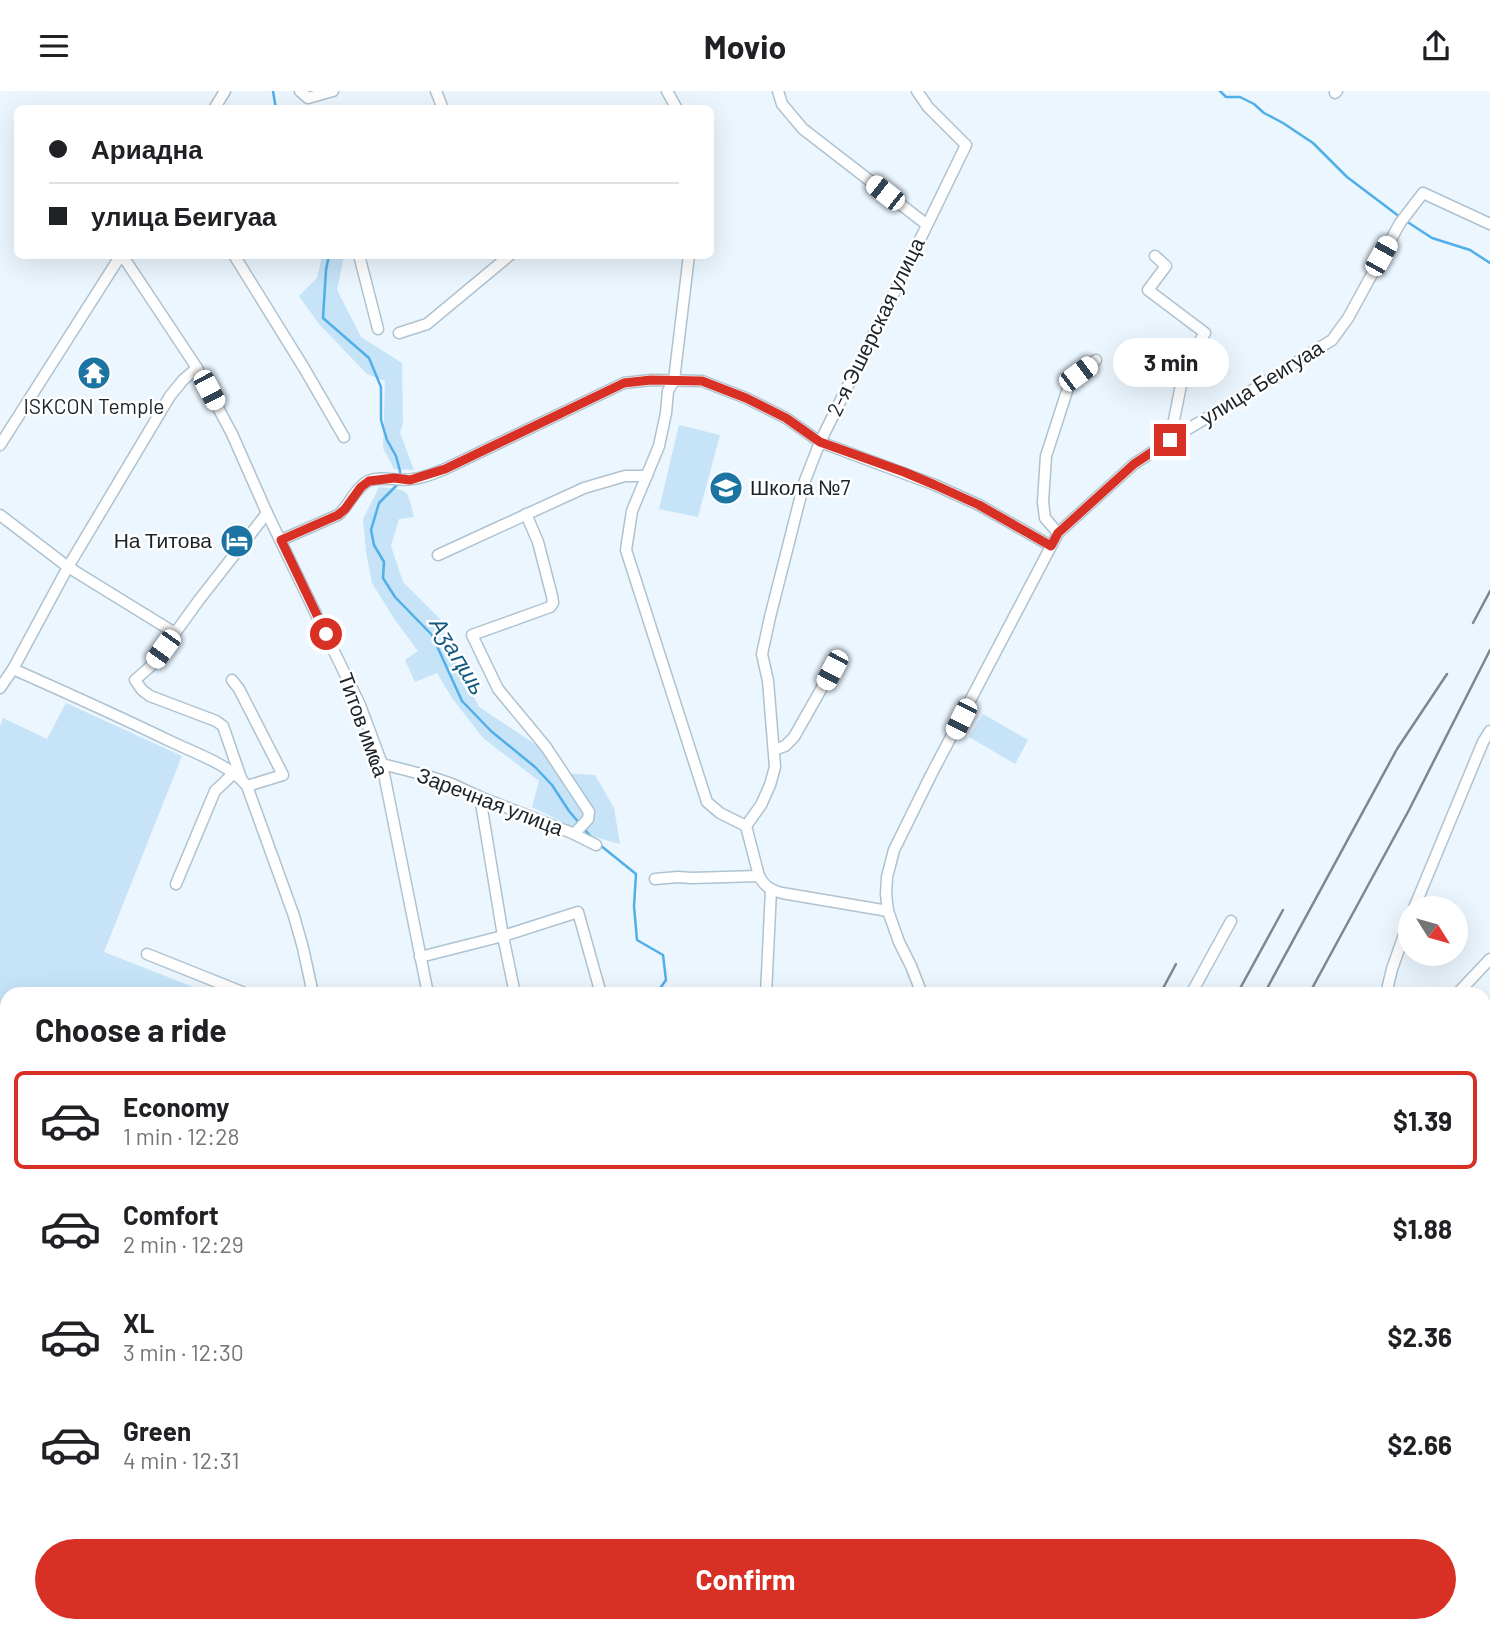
<!DOCTYPE html>
<html lang="en">
<head>
<meta charset="utf-8">
<style>
	:root { --surface:#fff; --page:#f6f6f6; --text:#202124; --muted:#757577; --line:#e0e0e0; --accent:#d93025 }
	body { margin:0; font-family:Barlow,sans-serif; background:var(--page); color:var(--text); height:100vh; display:flex; flex-direction:column; font-size:26px; white-space:nowrap }
	* { box-sizing:border-box; margin:0 }
	p { font-size:23px; color:var(--muted) }
	.icon { flex:none; width:38px; height:38px; fill:none; stroke:currentColor; stroke-width:2; stroke-linecap:round; stroke-linejoin:round }
	.map { position:relative; flex:1; overflow:hidden }
	.sheet { position:absolute; left:0px; top:896px; width:1491px; height:646px; display:flex; flex-direction:column; background:var(--surface); border-radius:21px 21px 0 0; box-shadow:0 7px 28px #0002 }
	.sheet>* { flex:none }
	.hud { position:absolute; left:14px; top:14px; width:700px; height:154px; border-radius:10px; box-shadow:0 7px 28px #0002; display:grid; align-content:center; height:154px; padding:0 35px; background:var(--surface) }
	.needle { width:46px; rotate:127deg }
	.controls { position:absolute; left:1398px; top:805px; display:grid; gap:14px }
	.controls a { display:grid; place-items:center; width:70px; height:70px; border-radius:50%; background:var(--surface); box-shadow:0 7px 28px #0002; font-size:35px }
	.end { position:absolute; width:32px; height:32px; margin:-16px; border:9px solid #d93025; background:#fff; box-shadow:0 0 0 4px #fff }
	.from { border-radius:50% }
	.bubble { position:absolute; height:49px; border-radius:24px; background:var(--surface); box-shadow:0 7px 28px #0002; font-size:23px; font-weight:700; line-height:49px; text-align:center }
	.car { position:absolute; width:21px; height:42px; margin:-21px -10px; border-radius:9px; box-shadow:0 0 5px 2px #0007; background:linear-gradient(#fff 24%,#345 0 40%,#fff 0 76%,#345 0 86%,#fff 0) }
	.hud b { display:flex; align-items:center; gap:24px; height:66px; font-size:26px }
	.hud b+b { border-top:2px solid var(--line) }
	.hud i { width:18px; height:18px; background:var(--text) }
	ul { padding:0; list-style:none }
	li { display:flex; align-items:center; gap:21px; height:98px; margin:0 14px 10px; padding:0 21px; border:4px solid transparent; border-radius:10px }
	li div { flex:1 }
	li b { display:block; font-size:26px }
	li em { font-style:normal; font-weight:700 }
	li.selected { border-color:var(--accent) }
	li>.icon { width:63px; height:63px; stroke-width:1.5 }
	h2 { padding:0 35px; font-size:32px; line-height:84px }
	.primary-button { display:flex; gap:14px; margin-top:auto; padding:14px 35px }
	.primary-button a { flex:1; height:80px; border-radius:42px; background:var(--accent); color:#fff; font-size:28px; font-weight:700; line-height:80px; text-align:center }
	header { display:flex; justify-content:space-between; align-items:center; height:91px; padding:0 35px; background:var(--surface); font-size:32px; font-weight:700 }
	.map>svg:first-child { display:block }
</style>
</head>
<body>
<header><svg class="icon" aria-label="menu" viewBox="0 0 24 24"><path d="M4 6h16M4 12h16M4 18h16"/></svg>Movio<svg class="icon" aria-label="share" viewBox="0 0 24 24"><path d="M12 15V3M7 8l5-5 5 5M5 13v7h14v-7"/></svg></header>
<div class="map">
<svg width="1490" height="1541" viewBox="0 0 1490 1541">
	<rect width="100%" height="100%" fill="#ebf6ff"/>
	<g fill="#c6e3f7">
		<path d="M 322,165 L 344,165 L 337,199 L 361,246 L 402,272 L 403,332 L 400,342 L 414,379 L 394,378 L 383,357 L 385,290 L 367,283 L 319,233 L 299,205 L 317,187 Z"/>
		<path d="M 679,334 L 720,344 L 698,426 L 659,418 Z"/>
		<path d="M 379,396 C 411,400 406,396 414,426 L 399,428 L 391,455 L 403,491 L 442,530 L 449,557 L 479,616 L 538,655 L 560,682 L 595,684 L 614,717 L 620,753 L 591,745 L 532,716 L 539,690 L 483,647 L 452,607 L 437,582 L 415,591 L 405,569 L 418,560 L 395,529 L 372,492 L 366,461 L 363,428 Z"/>
		<path d="M 66,612 L 182,665 L 104,861 L 211,903 L 7,903 L 7,1185 L 0,1182 L 0,635 L 3,627 L 47,648 Z"/>
		<path d="M 983,623 L 1028,649 L 1015,673 L 969,646 Z"/>
	</g>
	<g fill="none" stroke-linecap="round" stroke-linejoin="round">
		<g stroke="#50afe8" stroke-width="2.5">
			<path d="M 273,0 L 276,18"/>
			<path d="M 1220,0 L 1226,6 L 1240,6 L 1254,13 L 1264,22 L 1283,32 L 1313,52 L 1347,86 L 1400,126"/>
			<path d="M 1406,130 L 1432,147 L 1470,159 L 1490,172"/>
			<path d="M 329,164 L 326,179 L 323,227 L 369,267 L 381,296 L 381,329 L 387,349 L 396,365 L 400,380 L 400,386"/>
			<path d="M 399,392 L 379,412 L 371,439 L 374,454 L 384,471 L 383,487 L 395,506 L 432,544 L 462,610 L 491,640 L 535,676 L 552,694 L 569,720 L 592,747"/>
			<path d="M 600,754 L 636,783 L 634,815 L 637,849 L 663,864 L 666,889 L 656,903"/>
		</g>
		<defs>
			<g id="minor">
				<path d="M 300,0 L 308,7 L 333,0"/>
				<path d="M 436,0 L 443,18"/>
				<path d="M 667,0 L 677,18"/>
				<path d="M 778,0 L 782,13 L 803,38 L 926,133"/>
				<path d="M 1335,2 L 1337,0"/>
				<path d="M 214,18 L 225,0"/>
				<path d="M 122,164 L 197,277 L 232,343 L 267,422 L 360,614 L 382,673 L 428,903"/>
				<path d="M 234,164 L 304,277 L 344,346"/>
				<path d="M 359,164 L 378,238"/>
				<path d="M 689,164 L 674,289 L 668,300 L 666,322 L 659,355 L 632,420 L 626,459 L 707,711 L 720,722 L 746,735 L 759,785"/>
				<path d="M 1155,165 L 1166,175 L 1148,199 L 1205,242 L 1194,259 L 1184,279 L 1170,349"/>
				<path d="M 399,242 L 427,233 L 510,164"/>
				<path d="M 0,354 L 121,164"/>
				<path d="M 526,423 L 538,451 L 552,505 L 553,512 L 550,516 L 472,544 L 498,598 L 546,656 L 589,721 L 588,728 L 574,743"/>
				<path d="M 0,424 L 68,476 L 175,542"/>
				<path d="M 1058,442 L 1045,427 L 1043,411 L 1046,365 L 1069,294 L 1078,283 L 1096,269"/>
				<path d="M 281,449 L 338,424 C 349,415 355,397 368,390 C 383,384 398,391 413,388 C 424,387 435,382 445,378 L 624,292 L 651,289 L 702,290 L 746,307 L 786,327 L 820,351 L 935,394 L 979,414 L 1051,455"/>
				<path d="M 438,464 L 584,397 L 625,385 L 647,385"/>
				<path d="M 13,578 C 67,602 120,626 172,651 C 195,662 232,675 247,695 L 294,825 L 303,857 L 313,903"/>
				<path d="M 232,589 L 239,598 L 283,684 L 247,695"/>
				<path d="M 0,597 L 13,578 L 68,476 L 170,305 L 183,289 L 197,277"/>
				<path d="M 774,659 L 785,655 L 794,646 L 832,579"/>
				<path d="M 382,673 L 425,684 L 452,693 L 480,706 L 572,742 L 596,754"/>
				<path d="M 241,687 L 223,635 L 216,630 L 150,605 L 142,599 L 135,589 L 152,574 L 199,509 L 267,422"/>
				<path d="M 480,706 L 503,845 L 515,903"/>
				<path d="M 746,735 L 761,714 L 770,694 L 775,676 L 768,590 L 762,563 L 770,526 L 804,392 L 820,351 L 897,196 L 966,54 L 928,16 L 917,0"/>
				<path d="M 655,788 L 678,786 L 692,787 L 759,785 C 765,796 771,799 782,802 L 888,820"/>
				<path d="M 176,793 L 215,700 L 233,683"/>
				<path d="M 1414,817 L 1483,651 L 1490,640"/>
				<path d="M 147,863 L 247,903"/>
				<path d="M 420,866 L 503,845 L 578,821 L 601,903"/>
				<path d="M 766,903 L 771,799"/>
				<path d="M 922,903 L 911,875 L 899,851 L 888,820 L 886,803 L 887,786 L 894,759 L 931,684 L 1058,442 L 1134,373 L 1178,344 L 1243,305 L 1332,249 L 1348,227 L 1400,132 L 1423,102 L 1490,133"/>
				<path d="M 1191,903 L 1231,830"/>
				<path d="M 1386,903 L 1392,878 L 1410,827"/>
				<path d="M 1457,903 L 1490,868"/>
				<path d="M 1484,926 L 1490,925"/>
				<path d="M 0,1417 L 7,1420"/>
				<path d="M 0,1481 L 7,1483"/>
				<path d="M 1484,1510 L 1490,1511"/>
				<path d="M 286,1535 L 302,1541"/>
				<path d="M 771,1535 L 771,1541"/>
				<path d="M 1282,1535 L 1284,1541"/>
				<path d="M 72,1541 L 74,1535"/>
				<path d="M 228,1541 L 231,1535"/>
				<path d="M 377,1541 L 379,1535"/>
				<path d="M 789,1541 L 802,1537 L 822,1535"/>
			</g>
			<g id="tertiary">
				<path d="M 0,1234 L 7,1237"/>
				<path d="M 580,1535 L 582,1541"/>
			</g>
			<g id="trunk">
				<path d="M 1484,1142 L 1490,1137"/>
				<path d="M 1164,1541 L 1171,1535"/>
			</g>
		</defs>
		<use href="#minor" stroke="#afc2cf" stroke-width="13"/>
		<use href="#tertiary" stroke="#afc2cf" stroke-width="16"/>
		<use href="#trunk" stroke="#2a7098" stroke-width="19"/>
		<use href="#minor" stroke="#fff" stroke-width="10"/>
		<use href="#tertiary" stroke="#fff" stroke-width="12"/>
		<use href="#trunk" stroke="#5baedc" stroke-width="16"/>
		<g stroke="#7f878e" stroke-width="2.5">
			<path d="M 1473,532 L 1490,500"/>
			<path d="M 1160,903 L 1176,873"/>
			<path d="M 1237,903 L 1283,819"/>
			<path d="M 1264,903 L 1397,658 L 1447,583"/>
			<path d="M 1309,903 L 1409,719 L 1490,559"/>
			<path d="M 904,1541 L 907,1535"/>
			<path d="M 918,1541 L 921,1535"/>
			<path d="M 959,1541 L 963,1535"/>
		</g>
	</g>
	<g fill="none" stroke-linecap="round" stroke-linejoin="round">
		<path stroke="#d93025" stroke-width="9" d="M 326,543 L 281,449 L 338,424 L 345,418 L 361,396 L 369,390 L 394,387 L 410,389 L 445,378 L 624,292 L 651,289 L 702,290 L 746,307 L 786,327 L 820,351 L 904,381 L 935,394 L 979,414 L 1051,455 L 1058,442 L 1134,373 L 1170,349"/>
	</g>
	<defs>
		<symbol id="temple-disc" viewBox="-11 -11 22 22"><circle r="9.5" fill="#1c74a3" stroke="#fff"/><path d="M0-6L5-2H3V0L6.5 2.5H4V6H1.5V3h-3V6H-4V2.5H-6.5L-3 0V-2H-5Z" fill="#fff"/></symbol>
		<symbol id="school-disc" viewBox="-11 -11 22 22"><circle r="9.5" fill="#1c74a3" stroke="#fff"/><path d="M0-5L7-2L0 1L-7-2ZM-4 1L0 2.5L4 1V4Q0 6-4 4Z" fill="#fff"/></symbol>
		<symbol id="hotel-disc" viewBox="-11 -11 22 22"><circle r="9.5" fill="#1c74a3" stroke="#fff"/><path d="M-6-4.5h1.5V1H6V5H4.5V3h-9V5H-6ZM-4 0a1.8 1.8 0 1 1 3.6 0ZM.5 0V-2.5h3Q6-2.5 6 0Z" fill="#fff"/></symbol>
	</defs>
	<g fill-rule="evenodd">
		<use href="#temple-disc" x="75" y="263" width="38" height="38"/>
		<use href="#school-disc" x="707" y="378" width="38" height="38"/>
		<use href="#hotel-disc" x="218" y="431" width="38" height="38"/>
	</g>
	<g text-anchor="middle" stroke-width="5" stroke-linejoin="round" paint-order="stroke">
		<g font-size="21" fill="#1c2328" stroke="#fff">
			<text transform="translate(876 236) rotate(-64)" y="7">2-я Эшерская улица</text>
			<text transform="translate(1262 292) rotate(-32)" y="7">улица Беигуаа</text>
			<text transform="translate(363 634) rotate(70)" y="7">Титов имҩа</text>
			<text transform="translate(490 711) rotate(21)" y="7">Заречная улица</text>
		</g>
		<g font-size="21" fill="#1c2328" stroke="#fff">
			<text x="94" y="323">ISKCON Temple</text>
			<text x="750" y="404" text-anchor="start">Школа №7</text>
			<text x="212" y="457" text-anchor="end">На Титова</text>
		</g>
		<g font-size="23" font-style="italic" fill="#125980" stroke="#fff">
			<text transform="translate(458 565) rotate(59)" y="8">Аӡаԥшь</text>
		</g>
	</g>
</svg>
<div class="controls">
<a><svg class="needle" viewBox="-14 -14 28 28"><path d="M0-13l5 13h-10z" fill="#e53935"/><path d="M0 13l5-13h-10z" fill="#757577"/></svg></a>
</div>
<i class="end from" style="left:326px;top:543px"></i>
<i class="end" style="left:1170px;top:349px"></i>
<div class="bubble" style="left:1113px;top:247px;width:116px">3 min</div>
<i class="car" style="left:885px;top:102px;rotate:308deg"></i>
<i class="car" style="left:1381px;top:165px;rotate:29deg"></i>
<i class="car" style="left:1078px;top:283px;rotate:53deg"></i>
<i class="car" style="left:209px;top:299px;rotate:152deg"></i>
<i class="car" style="left:163px;top:558px;rotate:216deg"></i>
<i class="car" style="left:832px;top:579px;rotate:208deg"></i>
<i class="car" style="left:961px;top:628px;rotate:207deg"></i>
<div class="hud">
<b><i class="from"></i>Ариадна</b>
<b><i></i>улица Беигуаа</b>
</div>
<section class="sheet">
<h2>Choose a ride</h2>
<ul>
<li class="selected"><svg class="icon" aria-label="car" viewBox="0 0 24 24"><path d="M5 17H2v-5l4-1 3-4h7l3 4 3 1v5h-3M9 17h6M6 11h13"/><circle cx="7" cy="17" r="2"/><circle cx="17" cy="17" r="2"/></svg><div><b>Economy</b><p>1 min · 12:28</p></div><em>$1.39</em></li>
<li><svg class="icon" aria-label="car" viewBox="0 0 24 24"><path d="M5 17H2v-5l4-1 3-4h7l3 4 3 1v5h-3M9 17h6M6 11h13"/><circle cx="7" cy="17" r="2"/><circle cx="17" cy="17" r="2"/></svg><div><b>Comfort</b><p>2 min · 12:29</p></div><em>$1.88</em></li>
<li><svg class="icon" aria-label="car" viewBox="0 0 24 24"><path d="M5 17H2v-5l4-1 3-4h7l3 4 3 1v5h-3M9 17h6M6 11h13"/><circle cx="7" cy="17" r="2"/><circle cx="17" cy="17" r="2"/></svg><div><b>XL</b><p>3 min · 12:30</p></div><em>$2.36</em></li>
<li><svg class="icon" aria-label="car" viewBox="0 0 24 24"><path d="M5 17H2v-5l4-1 3-4h7l3 4 3 1v5h-3M9 17h6M6 11h13"/><circle cx="7" cy="17" r="2"/><circle cx="17" cy="17" r="2"/></svg><div><b>Green</b><p>4 min · 12:31</p></div><em>$2.66</em></li>
</ul>
<div class="primary-button"><a>Confirm</a></div>
</section>
</div>
</body>
</html>
